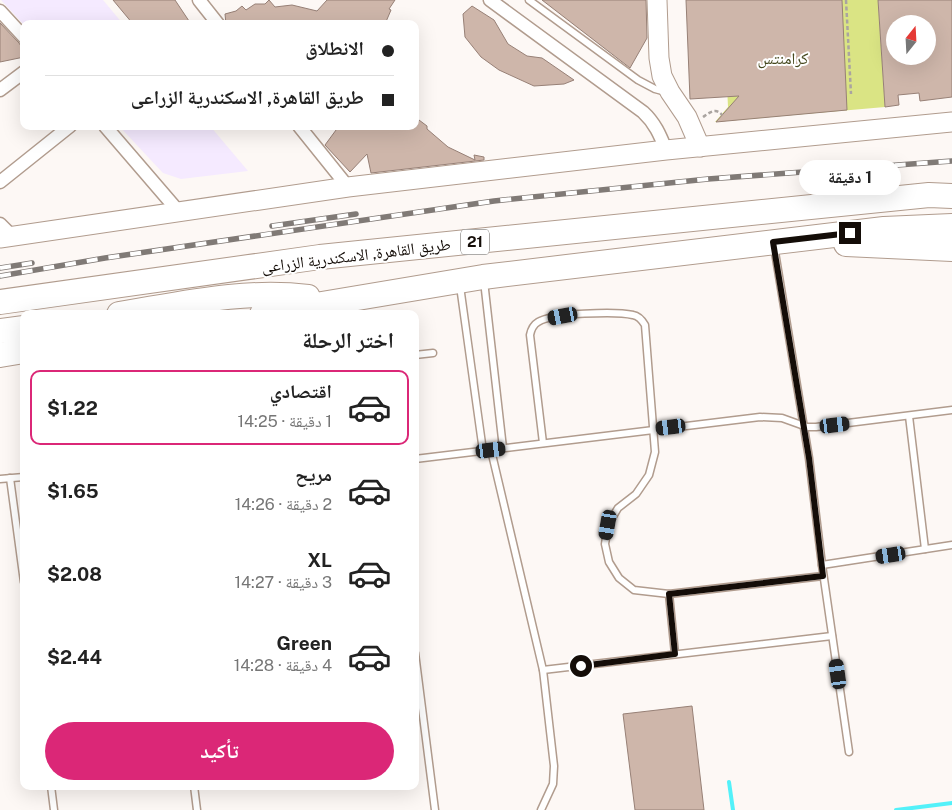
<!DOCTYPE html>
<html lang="ar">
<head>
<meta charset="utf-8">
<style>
	:root { --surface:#fff; --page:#f6f6f6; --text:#222; --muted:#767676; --line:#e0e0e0; --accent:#db2777 }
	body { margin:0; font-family:"Public Sans","Noto Naskh Arabic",sans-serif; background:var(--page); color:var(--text); direction:rtl; height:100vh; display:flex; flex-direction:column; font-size:19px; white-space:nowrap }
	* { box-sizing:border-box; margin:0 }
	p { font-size:16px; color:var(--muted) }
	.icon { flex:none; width:28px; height:28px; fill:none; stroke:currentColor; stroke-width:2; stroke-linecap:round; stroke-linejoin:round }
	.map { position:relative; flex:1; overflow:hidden; direction:ltr }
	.details { position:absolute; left:20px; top:310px; width:399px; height:480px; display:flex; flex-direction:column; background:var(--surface); border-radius:10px; box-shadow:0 5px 20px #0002; direction:rtl }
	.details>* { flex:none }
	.guide { position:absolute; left:20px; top:20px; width:399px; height:110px; border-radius:10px; box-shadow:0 5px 20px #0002; direction:rtl; display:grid; align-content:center; height:110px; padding:0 25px; background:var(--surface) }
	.needle { width:32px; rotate:18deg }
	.buttons { position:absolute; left:886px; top:15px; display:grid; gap:10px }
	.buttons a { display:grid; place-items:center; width:50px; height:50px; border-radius:50%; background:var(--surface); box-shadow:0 5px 20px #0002; font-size:25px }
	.end { position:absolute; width:22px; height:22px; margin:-11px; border:6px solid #140d08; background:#fff; box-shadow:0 0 0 2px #fff }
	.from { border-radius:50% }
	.bubble { position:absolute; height:35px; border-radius:18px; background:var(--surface); box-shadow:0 5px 20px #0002; font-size:16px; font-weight:700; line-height:35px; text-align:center; direction:rtl }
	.car { position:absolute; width:15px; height:30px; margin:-15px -8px; border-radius:6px; box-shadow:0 0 4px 1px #0007; background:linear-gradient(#222 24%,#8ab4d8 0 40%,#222 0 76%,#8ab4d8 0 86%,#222 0) }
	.guide b { display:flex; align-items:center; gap:18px; height:48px; font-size:19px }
	.guide b+b { border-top:1px solid var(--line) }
	.guide i { width:12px; height:12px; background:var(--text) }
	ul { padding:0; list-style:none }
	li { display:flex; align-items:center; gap:15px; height:75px; margin:0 10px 8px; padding:0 15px; border:2px solid transparent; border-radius:10px }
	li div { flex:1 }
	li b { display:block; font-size:19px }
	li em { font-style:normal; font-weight:700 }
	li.current { border-color:var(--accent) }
	li>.icon { width:45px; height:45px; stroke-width:1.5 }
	h2 { padding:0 25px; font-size:22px; line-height:60px }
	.primary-button { display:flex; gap:10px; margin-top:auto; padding:10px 25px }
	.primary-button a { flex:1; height:58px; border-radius:30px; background:var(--accent); color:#fff; font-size:20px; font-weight:700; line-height:58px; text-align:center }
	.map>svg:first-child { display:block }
</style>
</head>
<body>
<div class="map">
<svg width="952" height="810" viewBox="0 0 952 810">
	<rect width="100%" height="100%" fill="#fdf8f5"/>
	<g fill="#f5eaff">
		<path d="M 1,0 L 103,0 L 123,24 L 24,25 Z"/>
		<path d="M 119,126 L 210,126 L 248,171 L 181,179 L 163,173 Z"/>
	</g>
	<path fill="#dae484" d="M 723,0 L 878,0 L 885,107 L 715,122 L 728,107 Z"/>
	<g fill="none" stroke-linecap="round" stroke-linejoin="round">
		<g stroke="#53f1f9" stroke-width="4">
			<path d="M 729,782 L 733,810"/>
			<path d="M 896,810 L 952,803"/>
		</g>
	</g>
	<g fill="#ceb6aa" stroke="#978076" fill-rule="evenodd">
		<path d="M 113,0 L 175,0 L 191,24 L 133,24 Z"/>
		<path d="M 269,0 L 275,7 L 292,5 L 317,11 L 327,0 L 395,0 L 389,9 L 391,10 L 385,24 L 226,24 L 225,14 L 236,11 L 242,6 L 246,10 L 255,4 L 265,4 Z"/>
		<path d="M 542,0 L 646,0 L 647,38 L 630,68 Z"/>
		<path d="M 686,0 L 842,0 L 847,110 L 716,122 L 739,96 L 690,99 Z"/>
		<path d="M 878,0 L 952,0 L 952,97 L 920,101 L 919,93 L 898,95 L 899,105 L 885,107 ZM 895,24 L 928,24 L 928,56 L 895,56 Z"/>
		<path d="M 472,6 L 494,20 L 508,44 L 527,56 L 542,58 L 574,80 L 564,84 L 534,86 L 499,70 L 481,57 L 465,37 L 463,14 Z"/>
		<path d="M 0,23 L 19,43 L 24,51 L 24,57 L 0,62 Z"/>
		<path d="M 415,117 L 427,126 L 427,129 L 448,147 L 475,160 L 474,155 L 484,157 L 484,160 L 371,173 L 367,154 L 350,172 L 325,145 L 339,126 L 415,126 Z"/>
		<path d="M 692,706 L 704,810 L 635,810 L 623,714 Z"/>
	</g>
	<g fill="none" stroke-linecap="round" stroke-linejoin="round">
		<defs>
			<g id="lane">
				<path d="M 529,0 L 638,80 L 655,89 L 666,92"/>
				<path d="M 774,246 L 809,458 L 822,565 L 849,752"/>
				<path d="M 484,281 L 503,448"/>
				<path d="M 460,286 L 483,451"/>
				<path d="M 415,355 L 433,353"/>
				<path d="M 909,416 L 925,549"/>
				<path d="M 543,443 L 530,335 C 531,330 533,325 538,322 C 552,313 616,311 633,315 C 639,316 642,320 645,325 L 655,452 L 649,475 L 636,494 L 618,508 L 608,525 L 605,544 L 609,562 L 619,578 L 634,590 L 669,594 L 823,576"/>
				<path d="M 491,450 L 543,670 L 554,766 L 553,784 L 541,810"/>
				<path d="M 415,459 L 760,417 L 782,418 L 807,427 L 816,427 L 952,410"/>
				<path d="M 10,478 L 24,582"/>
				<path d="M 0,479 L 24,477"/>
				<path d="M 822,565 L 952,545"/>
				<path d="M 669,594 L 675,654"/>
				<path d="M 415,653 L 435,810"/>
				<path d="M 543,670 L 832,636"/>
				<path d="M 51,786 L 54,810"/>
				<path d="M 194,786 L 197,810"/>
			</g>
			<g id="street">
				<path d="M 199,0 L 218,24"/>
				<path d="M 490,0 L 643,112 C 655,123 660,135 666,150"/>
				<path d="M 0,11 L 24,37"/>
				<path d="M 0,90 L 24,72"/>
				<path d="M 105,126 L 179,212"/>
				<path d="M 299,126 L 348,187"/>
				<path d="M 0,182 L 70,126"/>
				<path d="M 0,224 L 12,236"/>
			</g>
			<g id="secondary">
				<path d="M 657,0 L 659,58 L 662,76 L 670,92 L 687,117 L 700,147"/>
				<path d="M 0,238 L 348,187 L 666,150 L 952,122"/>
			</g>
			<g id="highway">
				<path d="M 846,244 L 952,249"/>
				<path d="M 0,302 L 320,257 L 929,195 L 952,196"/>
				<path d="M 119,314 C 181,304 245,289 308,297"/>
				<path d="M 262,314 L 483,277 L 884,229 L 952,226"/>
				<path d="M 0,331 L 24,328"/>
				<path d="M 0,355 L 24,351"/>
			</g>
		</defs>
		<use href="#lane" stroke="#b19c8e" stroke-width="9"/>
		<use href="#street" stroke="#b19c8e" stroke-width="15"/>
		<use href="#secondary" stroke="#b19c8e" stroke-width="21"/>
		<use href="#highway" stroke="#b19c8e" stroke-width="26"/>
		<g stroke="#aaa4a0" stroke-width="2.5" stroke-dasharray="4 2.5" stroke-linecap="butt">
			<path d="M 846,0 L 851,94"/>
			<path d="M 703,117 C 709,113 716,107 722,115"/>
		</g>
		<use href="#lane" stroke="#fff" stroke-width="6"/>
		<use href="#street" stroke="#fff" stroke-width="12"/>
		<use href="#secondary" stroke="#fff" stroke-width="19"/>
		<use href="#highway" stroke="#fff" stroke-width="24"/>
		<defs>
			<g id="rail">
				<path d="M 272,226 L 356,214"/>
				<path d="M 0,268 L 32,263"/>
				<path d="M 0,276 L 105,258 L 494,201 L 708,179 L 952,161"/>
			</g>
		</defs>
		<use href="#rail" stroke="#807a76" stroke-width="5.5"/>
		<use href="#rail" stroke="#fff" stroke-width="4" stroke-dasharray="11" stroke-linecap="butt"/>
	</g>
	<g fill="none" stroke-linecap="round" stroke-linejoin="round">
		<path stroke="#140d08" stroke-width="6" d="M 581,666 L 675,654 L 669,594 L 823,576 L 809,458 L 773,242 L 850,233"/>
	</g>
	<g text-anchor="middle" stroke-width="4" stroke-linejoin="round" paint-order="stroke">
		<rect fill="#fff" stroke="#5a5652" stroke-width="1" x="461" y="229.5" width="28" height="25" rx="4"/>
		<g font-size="15" font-weight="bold" fill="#140d08">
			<text x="475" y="247">21</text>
		</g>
		<g font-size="16" fill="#44471c" stroke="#fff">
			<text x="783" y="64">كرامنتس</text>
		</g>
		<g font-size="16" fill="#140d08" stroke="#fff">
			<text transform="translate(356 255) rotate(-7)" y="6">طريق القاهرة, الاسكندرية الزراعى</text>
		</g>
	</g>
</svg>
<div class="buttons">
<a><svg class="needle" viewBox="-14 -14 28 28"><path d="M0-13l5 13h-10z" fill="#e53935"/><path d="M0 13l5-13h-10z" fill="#767676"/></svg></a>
</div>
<i class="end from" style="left:581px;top:666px"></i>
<i class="end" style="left:850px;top:233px"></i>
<div class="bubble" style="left:799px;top:160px;width:102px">1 دقيقة</div>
<i class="car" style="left:563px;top:316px;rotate:259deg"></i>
<i class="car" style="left:835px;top:425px;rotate:83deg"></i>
<i class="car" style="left:671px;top:427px;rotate:263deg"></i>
<i class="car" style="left:491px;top:450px;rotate:83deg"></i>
<i class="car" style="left:608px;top:525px;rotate:190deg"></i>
<i class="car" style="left:891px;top:555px;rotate:261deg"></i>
<i class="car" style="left:838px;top:674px;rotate:352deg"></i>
<div class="guide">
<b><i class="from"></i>الانطلاق</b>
<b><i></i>طريق القاهرة, الاسكندرية الزراعى</b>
</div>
<section class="details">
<h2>اختر الرحلة</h2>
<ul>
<li class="current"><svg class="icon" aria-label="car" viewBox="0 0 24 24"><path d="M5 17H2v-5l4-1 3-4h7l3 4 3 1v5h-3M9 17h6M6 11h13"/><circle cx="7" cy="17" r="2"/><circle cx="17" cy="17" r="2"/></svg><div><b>اقتصادي</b><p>1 دقيقة · 14:25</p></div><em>$1.22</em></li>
<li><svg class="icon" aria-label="car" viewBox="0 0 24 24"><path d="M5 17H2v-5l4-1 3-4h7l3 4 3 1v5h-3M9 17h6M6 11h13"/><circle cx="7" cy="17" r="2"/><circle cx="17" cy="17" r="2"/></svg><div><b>مريح</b><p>2 دقيقة · 14:26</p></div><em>$1.65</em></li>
<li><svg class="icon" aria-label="car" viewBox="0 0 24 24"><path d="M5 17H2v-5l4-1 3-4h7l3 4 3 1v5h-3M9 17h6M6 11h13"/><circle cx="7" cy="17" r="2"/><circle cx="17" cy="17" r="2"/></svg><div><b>XL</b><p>3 دقيقة · 14:27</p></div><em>$2.08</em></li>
<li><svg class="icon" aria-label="car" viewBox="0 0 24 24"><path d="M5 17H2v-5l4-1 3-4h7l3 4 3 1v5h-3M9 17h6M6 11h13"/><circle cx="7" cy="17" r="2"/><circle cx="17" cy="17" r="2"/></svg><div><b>Green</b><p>4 دقيقة · 14:28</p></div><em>$2.44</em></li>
</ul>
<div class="primary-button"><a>تأكيد</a></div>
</section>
</div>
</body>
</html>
